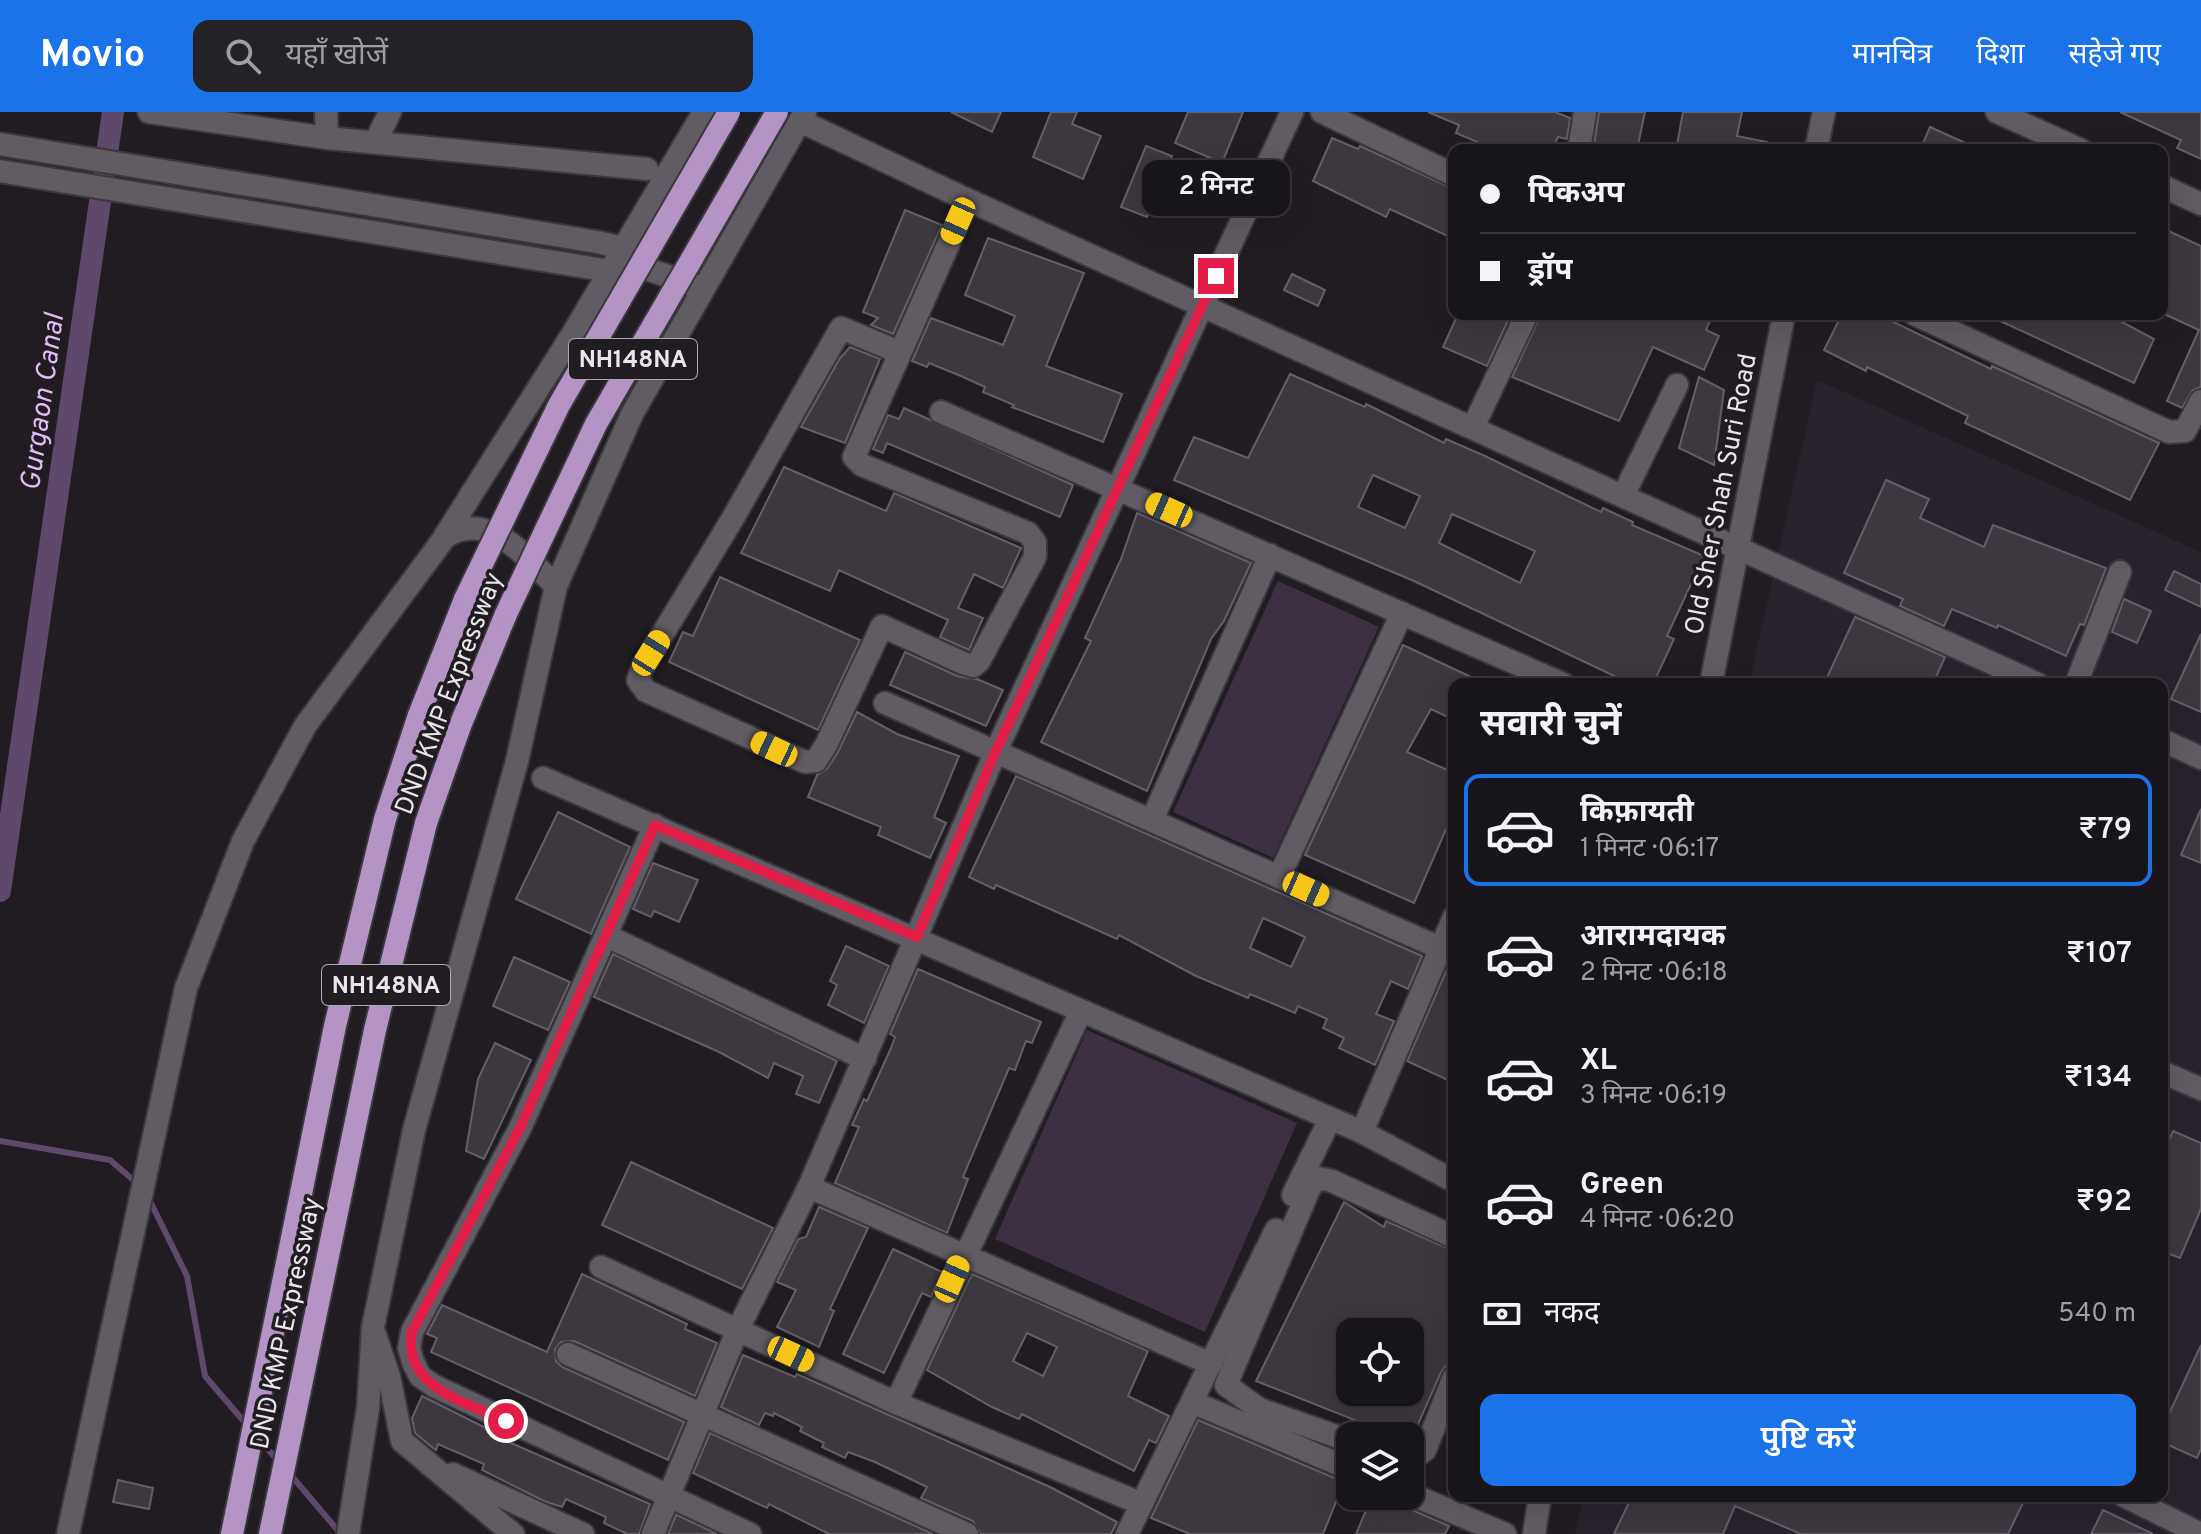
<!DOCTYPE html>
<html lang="hi">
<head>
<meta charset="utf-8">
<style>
	:root { --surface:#18151a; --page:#252227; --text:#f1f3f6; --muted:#9f9fa2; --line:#363439; --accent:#1a73e8 }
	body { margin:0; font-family:Overpass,"Noto Sans Devanagari",sans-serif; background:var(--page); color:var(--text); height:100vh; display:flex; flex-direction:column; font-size:30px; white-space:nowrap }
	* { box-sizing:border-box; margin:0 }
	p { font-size:26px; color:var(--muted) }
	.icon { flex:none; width:44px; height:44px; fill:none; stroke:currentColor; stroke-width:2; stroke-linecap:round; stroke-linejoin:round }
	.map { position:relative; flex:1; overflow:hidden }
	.details { position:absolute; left:1448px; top:566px; width:720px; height:824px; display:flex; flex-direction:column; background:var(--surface); border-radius:16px; box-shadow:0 8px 32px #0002,0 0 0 2px var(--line) }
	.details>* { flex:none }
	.banner { position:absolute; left:1448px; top:32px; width:720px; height:176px; border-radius:16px; box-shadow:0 8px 32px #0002,0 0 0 2px var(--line); display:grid; align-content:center; height:176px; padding:0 32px; background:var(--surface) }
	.controls { position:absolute; left:1336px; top:1206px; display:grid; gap:16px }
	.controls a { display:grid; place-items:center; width:88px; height:88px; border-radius:16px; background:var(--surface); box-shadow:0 8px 32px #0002,0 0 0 2px var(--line); font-size:40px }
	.end { position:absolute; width:36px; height:36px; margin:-18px; border:10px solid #e11d48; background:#fff; box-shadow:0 0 0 4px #fff }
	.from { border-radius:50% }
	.bubble { position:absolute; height:56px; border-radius:16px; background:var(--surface); box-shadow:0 8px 32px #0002,0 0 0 2px var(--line); font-size:26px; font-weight:600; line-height:56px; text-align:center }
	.car { position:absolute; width:24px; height:48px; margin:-24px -12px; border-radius:10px; box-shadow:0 0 6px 2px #0007; background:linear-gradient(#f5c518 24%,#345 0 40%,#f5c518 0 76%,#345 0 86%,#f5c518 0) }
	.banner b { display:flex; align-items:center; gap:28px; height:76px; font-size:30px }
	.banner b+b { border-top:2px solid var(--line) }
	.banner i { width:20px; height:20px; background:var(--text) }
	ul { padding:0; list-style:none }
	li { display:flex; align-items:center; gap:24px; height:112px; margin:0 16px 12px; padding:0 16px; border:4px solid transparent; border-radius:16px }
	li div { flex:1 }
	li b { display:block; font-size:30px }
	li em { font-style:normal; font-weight:600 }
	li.current { border-color:var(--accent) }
	li>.icon { width:72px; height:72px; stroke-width:1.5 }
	h2 { padding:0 32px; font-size:36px; line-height:96px }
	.pay { display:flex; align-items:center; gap:20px; height:88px; padding:0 32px; font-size:30px }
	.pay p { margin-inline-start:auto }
	.cta { display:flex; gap:16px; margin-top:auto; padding:16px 32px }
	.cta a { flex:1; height:92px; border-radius:16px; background:var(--accent); color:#fff; font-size:32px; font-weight:600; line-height:92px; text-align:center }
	header { display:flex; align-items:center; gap:48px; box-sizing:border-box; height:112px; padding:0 40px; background:var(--accent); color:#fff }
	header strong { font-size:38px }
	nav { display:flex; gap:44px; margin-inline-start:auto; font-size:28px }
	.search { width:560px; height:72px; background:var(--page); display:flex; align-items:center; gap:20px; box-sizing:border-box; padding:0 28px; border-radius:16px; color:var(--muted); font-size:30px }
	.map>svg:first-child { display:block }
</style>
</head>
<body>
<header>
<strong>Movio</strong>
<div class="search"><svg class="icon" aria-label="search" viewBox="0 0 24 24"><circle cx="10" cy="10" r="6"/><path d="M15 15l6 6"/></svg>यहाँ खोजें</div>
<nav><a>मानचित्र</a><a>दिशा</a><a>सहेजे गए</a></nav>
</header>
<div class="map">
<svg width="2201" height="1422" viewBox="0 0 2201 1422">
	<rect width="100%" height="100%" fill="#201c22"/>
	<path fill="#29222d" d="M 1817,268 L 2201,440 L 2201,1422 L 1575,1422 L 1583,1384 L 2162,1384 L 2162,572 L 1749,572 Z"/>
	<g fill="#3d3043">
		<path d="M 1278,469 L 1379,515 L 1273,746 L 1173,700 Z"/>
		<path d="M 1087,918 L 1297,1011 L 1205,1220 L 995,1127 Z"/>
	</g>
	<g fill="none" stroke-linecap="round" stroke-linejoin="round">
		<g stroke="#5e496a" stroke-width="6">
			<path d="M 0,1029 L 110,1048 L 138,1072"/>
			<path d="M 147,1083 L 187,1164 L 205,1264 L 247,1313"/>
			<path d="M 257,1325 L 279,1350"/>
			<path d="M 289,1361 L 341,1422"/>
		</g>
		<path stroke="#5e496a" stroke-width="22" d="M 0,779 L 113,0"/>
	</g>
	<g fill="#3d383f" stroke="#645f66" stroke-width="2" fill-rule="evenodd">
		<path d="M 951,0 L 1001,0 L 992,20 Z"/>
		<path d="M 1051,0 L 1077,0 L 1072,12 L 1101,24 L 1083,67 L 1033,45 Z"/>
		<path d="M 1188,0 L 1243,0 L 1222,51 L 1175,31 Z"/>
		<path d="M 1428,0 L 1555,0 L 1570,6 L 1567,27 L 1558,25 L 1552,38 L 1496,38 L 1456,21 L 1459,13 Z"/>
		<path d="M 1599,0 L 1645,0 L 1637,38 L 1594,33 Z"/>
		<path d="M 1683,0 L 1742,0 L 1737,24 L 1767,30 L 1766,38 L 1676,38 Z"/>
		<path d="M 2120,0 L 2201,0 L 2201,47 L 2177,36 L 2181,28 Z"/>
		<path d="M 1930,15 L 1981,38 L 1920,38 Z"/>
		<path d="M 1332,26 L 1358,37 L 1360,34 L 1454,77 L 1454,127 L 1390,97 L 1386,105 L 1313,69 Z"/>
		<path d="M 1146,34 L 1172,44 L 1147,105 L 1121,95 Z"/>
		<path d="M 905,98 L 942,113 L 893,222 L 871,213 L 878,206 L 863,200 Z"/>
		<path d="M 2162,116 L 2201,134 L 2201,275 L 2193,278 L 2182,296 L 2167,289 L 2199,218 L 2162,201 Z"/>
		<path d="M 988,126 L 1084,161 L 1046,254 L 1122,282 L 1103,330 L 1012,295 L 1014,293 L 983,280 L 985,275 L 961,264 L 929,251 L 927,255 L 912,249 L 931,206 L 1003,233 L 1015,204 L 965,183 Z"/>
		<path d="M 1292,162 L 1325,178 L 1318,194 L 1284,178 Z"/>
		<path d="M 1458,202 L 1511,202 L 1487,254 L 1443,235 Z"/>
		<path d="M 1541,202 L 1713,202 L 1706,218 L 1719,224 L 1704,258 L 1653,235 L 1619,309 L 1512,265 Z"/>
		<path d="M 1842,202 L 1877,202 L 1991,257 L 1992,254 L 2159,331 L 2130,388 L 1965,311 L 1968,304 L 1867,255 L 1866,259 L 1824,238 Z"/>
		<path d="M 1985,202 L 2107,202 L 2154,227 L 2134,271 Z"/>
		<path d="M 850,235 L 880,247 L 845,331 L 801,315 L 840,246 Z"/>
		<path d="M 1290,262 L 1365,295 L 1366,292 L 1444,331 L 1446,327 L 1485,344 L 1601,400 L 1603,396 L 1633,410 L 1632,413 L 1704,444 L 1667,524 L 1674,527 L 1653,572 L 1631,572 L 1414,469 L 1174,368 L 1194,325 L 1248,346 ZM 1373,363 L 1420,384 L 1405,416 L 1358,395 ZM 1452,402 L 1535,439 L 1520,471 L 1439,431 Z"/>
		<path d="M 1699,265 L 1724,278 L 1714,353 L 1679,336 Z"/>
		<path d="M 904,296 L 1073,373 L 1060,405 L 887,331 L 883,341 L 873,337 L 888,303 L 899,307 Z"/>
		<path d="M 784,355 L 886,399 L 894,381 L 1021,436 L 1003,476 L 974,462 L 958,496 L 983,506 L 969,538 L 940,525 L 948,508 L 839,458 L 830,479 L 741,441 Z"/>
		<path d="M 1886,368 L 1929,387 L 1920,406 L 1984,435 L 1993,413 L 2106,456 L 2084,513 L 2080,512 L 2066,544 L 1998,513 L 1997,516 L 1952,497 L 1944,514 L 1900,494 L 1903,487 L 1844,461 Z"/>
		<path d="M 1137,401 L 1251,451 L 1224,509 L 1211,527 L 1147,679 L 1041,630 L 1091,529 L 1085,526 L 1121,447 Z"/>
		<path d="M 2174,459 L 2201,472 L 2201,495 L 2165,478 Z"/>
		<path d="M 720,465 L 860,528 L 818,618 L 669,550 L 683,520 L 693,524 Z"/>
		<path d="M 2124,487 L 2151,499 L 2137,531 L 2112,520 Z"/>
		<path d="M 1855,505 L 1945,545 L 1933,572 L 1824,572 Z"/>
		<path d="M 2201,522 L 2201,600 L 2171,587 Z"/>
		<path d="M 1403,533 L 1486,572 L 1454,572 L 1454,608 L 1431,597 L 1407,640 L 1454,661 L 1454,699 L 1414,791 L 1305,743 Z"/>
		<path d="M 905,540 L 957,564 L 977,567 L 1003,578 L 986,614 L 890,573 Z"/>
		<path d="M 857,600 L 897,622 L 959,644 L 934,705 L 946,711 L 930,746 L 878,723 L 881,715 L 808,685 L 817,663 L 827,657 L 838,640 Z"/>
		<path d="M 1016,664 L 1422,844 L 1408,877 L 1391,869 L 1376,902 L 1394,909 L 1375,953 L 1339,936 L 1344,926 L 1323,916 L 1327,907 L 1298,894 L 1295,901 L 1250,882 L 1248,886 L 1196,864 L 1119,823 L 1117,827 L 996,773 L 994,777 L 969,765 ZM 1263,806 L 1305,825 L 1291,855 L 1250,836 Z"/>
		<path d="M 2201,697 L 2201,751 L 2181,743 Z"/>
		<path d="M 558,700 L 630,735 L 591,822 L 516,787 Z"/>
		<path d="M 653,751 L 698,768 L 679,810 L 654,799 L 651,805 L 633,797 Z"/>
		<path d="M 846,834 L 889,854 L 864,911 L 828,893 L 837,873 L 830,869 Z"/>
		<path d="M 1454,841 L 1454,971 L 1407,949 Z"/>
		<path d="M 613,842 L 837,949 L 819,991 L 796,982 L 803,964 L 774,951 L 768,966 L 717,939 L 594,885 Z"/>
		<path d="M 514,845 L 570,870 L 548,918 L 493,894 Z"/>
		<path d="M 918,857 L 1041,910 L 1032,931 L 1026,929 L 1015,958 L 1009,956 L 963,1065 L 968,1067 L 947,1121 L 835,1071 L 859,1015 L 852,1013 L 864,987 L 867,989 L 891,936 L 895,925 L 890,922 Z"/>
		<path d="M 495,931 L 531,948 L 484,1047 L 466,1039 L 478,967 Z"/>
		<path d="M 2173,1019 L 2201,1031 L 2201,1097 L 2180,1146 L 2162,1139 L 2162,1044 Z"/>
		<path d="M 631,1050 L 773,1116 L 742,1177 L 602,1113 Z"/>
		<path d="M 1344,1090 L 1384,1115 L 1386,1109 L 1454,1139 L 1454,1243 L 1441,1260 L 1413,1324 L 1395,1324 L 1256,1269 ZM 1350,1220 L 1410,1220 L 1410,1280 L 1350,1280 Z"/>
		<path d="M 819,1095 L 868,1116 L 830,1197 L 834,1199 L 819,1235 L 777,1215 L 796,1178 L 777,1170 L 798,1127 L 806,1125 Z"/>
		<path d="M 893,1137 L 942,1160 L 931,1185 L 922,1181 L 884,1261 L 843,1242 Z"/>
		<path d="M 582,1162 L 687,1212 L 685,1217 L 717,1231 L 695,1284 L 574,1229 L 561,1230 L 555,1237 L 556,1249 L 562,1255 L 684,1310 L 668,1348 L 431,1240 L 437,1226 L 427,1222 L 442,1193 L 547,1240 Z"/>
		<path d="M 972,1162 L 1148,1239 L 1128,1284 L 1169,1304 L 1156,1331 L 1149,1328 L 1134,1359 L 1022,1302 L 1019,1307 L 992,1295 L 927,1258 ZM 1027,1221 L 1057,1235 L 1043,1264 L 1013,1249 Z"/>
		<path d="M 2201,1233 L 2201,1337 L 2197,1346 L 2162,1330 L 2162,1317 Z"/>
		<path d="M 743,1243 L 795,1265 L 797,1262 L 1050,1375 L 1117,1410 L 1111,1422 L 981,1422 L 973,1409 L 921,1386 L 927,1375 L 875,1350 L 848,1340 L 845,1346 L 822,1335 L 824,1331 L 800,1319 L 802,1315 L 774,1301 L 773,1304 L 765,1301 L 759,1313 L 721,1295 Z"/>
		<path d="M 422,1284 L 494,1320 L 493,1323 L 650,1392 L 639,1422 L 627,1422 L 604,1411 L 606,1405 L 566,1387 L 562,1395 L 544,1389 L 482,1358 L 484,1352 L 438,1332 L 436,1338 L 433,1336 L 415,1321 L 412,1306 Z"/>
		<path d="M 1198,1308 L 1344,1370 L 1323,1422 L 1190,1422 L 1151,1406 Z"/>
		<path d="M 710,1321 L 933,1422 L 829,1422 L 769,1392 L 767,1396 L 693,1361 Z"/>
		<path d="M 118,1368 L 153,1376 L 149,1397 L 113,1390 Z"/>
		<path d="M 1372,1384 L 1396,1384 L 1405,1395 L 1449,1414 L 1445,1422 L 1356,1422 Z"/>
		<path d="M 1632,1384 L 2008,1384 L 2023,1391 L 2008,1422 L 1801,1422 L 1735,1394 L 1723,1422 L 1614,1422 Z"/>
		<path d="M 2103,1398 L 2153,1422 L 2091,1422 Z"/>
		<path d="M 676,1403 L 679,1404 L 717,1422 L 668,1422 Z"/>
	</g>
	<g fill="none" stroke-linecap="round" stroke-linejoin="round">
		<defs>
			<g id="minor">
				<path d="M 149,0 L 327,26 L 647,57"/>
				<path d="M 326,0 L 327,26"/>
				<path d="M 1322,0 L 1454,63"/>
				<path d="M 1997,0 L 2081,38"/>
				<path d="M 800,9 L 968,88 L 2038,572"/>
				<path d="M 376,29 L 390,0"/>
				<path d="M 1579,38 L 1585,0"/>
				<path d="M 2162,74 L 2201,92"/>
				<path d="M 1914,202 L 2169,320 L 2185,319 L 2201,289"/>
				<path d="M 899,240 L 841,216 L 733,406 L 642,556 L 638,568 L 646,579 L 805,650 L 816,649 L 826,633 L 882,514 L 963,551 L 973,554 L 979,549 L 1035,445 L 1035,430 L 1028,421 L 862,353 L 854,345 L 968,88"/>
				<path d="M 941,300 L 1563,572"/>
				<path d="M 1473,315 L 1527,202"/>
				<path d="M 1623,384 L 1677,273"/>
				<path d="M 2076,572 L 2120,460"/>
				<path d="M 885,591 L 1440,836"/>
				<path d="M 2162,628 L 2201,646"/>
				<path d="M 1152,708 L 1270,443"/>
				<path d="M 655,713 L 521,1014 L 412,1220 L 409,1236 L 413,1250 L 420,1264 L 434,1274 L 750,1422"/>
				<path d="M 1279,765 L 1402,501"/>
				<path d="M 607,824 L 865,947"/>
				<path d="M 2162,960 L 2201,977"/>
				<path d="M 1362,1020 L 1454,805"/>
				<path d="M 809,1075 L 1211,1252"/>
				<path d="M 1293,1083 L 1330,1007"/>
				<path d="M 601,1155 L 896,1291 L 1140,1391"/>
				<path d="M 374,1220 L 389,1264 L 402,1329 L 513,1422"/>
				<path d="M 568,1242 L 967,1422"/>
				<path d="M 1192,1290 L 1350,1357"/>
				<path d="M 896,1291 L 1081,899"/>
				<path d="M 1350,1329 L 1259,1297 L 1226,1273 L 1310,1075 L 1318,1066 L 1332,1069 L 1454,1125"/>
				<path d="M 1410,1348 L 1425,1338 L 1454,1265"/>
				<path d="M 453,1362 L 583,1422"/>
				<path d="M 1410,1382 L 1505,1422"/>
				<path d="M 2124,1384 L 2201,1422"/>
				<path d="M 653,1422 L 738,1217 L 809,1075 L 996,639 L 1292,0"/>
				<path d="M 1127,1422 L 1276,1118"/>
				<path d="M 1534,1422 L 1540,1384"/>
			</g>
			<g id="tertiary">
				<path d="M 0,32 L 597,130 L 623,136 L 629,151"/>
				<path d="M 1816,38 L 1824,0"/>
				<path d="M 0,59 L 610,159 L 629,151 L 697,174"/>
				<path d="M 445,424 L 572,223 L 704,0"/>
				<path d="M 1711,572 L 1784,202"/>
				<path d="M 543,666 L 1362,1020 L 1454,1069"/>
				<path d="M 68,1422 L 186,876 L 243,729 L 305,614 L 445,425 C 489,396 526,446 556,474"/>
				<path d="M 348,1422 L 368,1296 L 373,1215 L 414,1018 L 517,649 L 556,474 L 632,302 L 805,0"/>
			</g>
			<g id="trunk">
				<path d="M 232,1422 L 335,914 L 385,707 L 419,603 L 465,487"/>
				<path d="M 270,1422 L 375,918 L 426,711 L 460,614 L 506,502"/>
			</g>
		</defs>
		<use href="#minor" stroke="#3b383d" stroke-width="26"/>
		<use href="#tertiary" stroke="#3b383d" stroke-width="26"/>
		<use href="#trunk" stroke="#3b383d" stroke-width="26"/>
		<use href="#minor" stroke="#615c63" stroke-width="22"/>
		<use href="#tertiary" stroke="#615c63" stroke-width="22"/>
		<use href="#trunk" stroke="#b494c4" stroke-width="22"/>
		<defs>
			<g id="trunk-bridge">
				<path d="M 465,487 L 559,293 L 729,0"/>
				<path d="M 506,502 L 596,312 L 777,0"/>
			</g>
		</defs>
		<use href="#trunk-bridge" stroke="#3b383d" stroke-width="26" stroke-linecap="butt"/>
		<use href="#trunk-bridge" stroke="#b494c4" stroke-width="22"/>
	</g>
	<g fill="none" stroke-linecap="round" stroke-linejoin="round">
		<path stroke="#e11d48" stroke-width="10" d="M 506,1309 C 466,1290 402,1275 412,1220 L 521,1014 L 655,713 L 917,825 L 996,639 L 1216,164"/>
	</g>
	<g text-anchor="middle" stroke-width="7" stroke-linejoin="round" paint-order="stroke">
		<g fill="#201c22" stroke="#aca9ae" stroke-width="2">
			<rect x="569" y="227" width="128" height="40" rx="6"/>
			<rect x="322" y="853" width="128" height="40" rx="6"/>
		</g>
		<g font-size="24" font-weight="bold" fill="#e8e6ea">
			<text x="633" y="255">NH148NA</text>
			<text x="386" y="881">NH148NA</text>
		</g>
		<g font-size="26" fill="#e8e6ea" stroke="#201c22">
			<text transform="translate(1720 382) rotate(-79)" y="9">Old Sher Shah Suri Road</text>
			<text transform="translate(448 581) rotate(-69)" y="9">DND KMP Expressway</text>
			<text transform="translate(285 1211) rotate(-78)" y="9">DND KMP Expressway</text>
		</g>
		<g font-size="28" font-style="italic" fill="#e1bbf5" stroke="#201c22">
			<text transform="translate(41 290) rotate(-82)" y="10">Gurgaon Canal</text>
		</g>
	</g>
</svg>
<div class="controls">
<a><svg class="icon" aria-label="locate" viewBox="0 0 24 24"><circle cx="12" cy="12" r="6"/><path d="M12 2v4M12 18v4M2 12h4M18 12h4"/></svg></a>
<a><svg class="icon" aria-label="layers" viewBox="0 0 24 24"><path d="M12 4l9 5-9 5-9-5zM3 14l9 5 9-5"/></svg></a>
</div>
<i class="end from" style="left:506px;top:1309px"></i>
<i class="end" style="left:1216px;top:164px"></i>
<div class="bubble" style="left:1142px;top:48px;width:148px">2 मिनट</div>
<i class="car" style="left:958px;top:109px;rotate:204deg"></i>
<i class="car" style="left:1169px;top:398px;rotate:294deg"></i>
<i class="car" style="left:651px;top:541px;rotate:32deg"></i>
<i class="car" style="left:774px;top:637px;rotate:295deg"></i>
<i class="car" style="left:1306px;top:777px;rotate:114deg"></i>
<i class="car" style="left:952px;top:1167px;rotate:24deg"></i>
<i class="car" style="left:791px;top:1242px;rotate:115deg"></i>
<div class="banner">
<b><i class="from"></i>पिकअप</b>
<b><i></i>ड्रॉप</b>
</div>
<section class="details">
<h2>सवारी चुनें</h2>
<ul>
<li class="current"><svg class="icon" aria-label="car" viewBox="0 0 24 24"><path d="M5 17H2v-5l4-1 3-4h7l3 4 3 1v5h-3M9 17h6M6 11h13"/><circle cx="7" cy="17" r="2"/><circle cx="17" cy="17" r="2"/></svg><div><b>किफ़ायती</b><p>1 मिनट · 06:17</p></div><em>₹79</em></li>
<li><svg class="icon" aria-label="car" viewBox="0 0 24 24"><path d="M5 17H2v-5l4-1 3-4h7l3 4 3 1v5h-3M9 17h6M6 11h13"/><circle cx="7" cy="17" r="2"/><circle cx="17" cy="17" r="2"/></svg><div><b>आरामदायक</b><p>2 मिनट · 06:18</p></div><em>₹107</em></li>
<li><svg class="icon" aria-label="car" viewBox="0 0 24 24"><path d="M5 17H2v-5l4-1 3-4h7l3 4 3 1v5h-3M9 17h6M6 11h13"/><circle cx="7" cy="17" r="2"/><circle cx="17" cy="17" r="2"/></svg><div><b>XL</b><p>3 मिनट · 06:19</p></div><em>₹134</em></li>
<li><svg class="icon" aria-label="car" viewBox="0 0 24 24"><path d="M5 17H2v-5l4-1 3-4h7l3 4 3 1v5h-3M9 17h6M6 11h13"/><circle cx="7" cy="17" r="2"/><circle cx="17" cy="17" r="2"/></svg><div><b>Green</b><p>4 मिनट · 06:20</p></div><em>₹92</em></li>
</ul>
<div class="pay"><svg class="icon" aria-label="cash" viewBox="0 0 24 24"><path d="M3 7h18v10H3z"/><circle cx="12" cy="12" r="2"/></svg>नकद<p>540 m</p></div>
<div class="cta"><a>पुष्टि करें</a></div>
</section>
</div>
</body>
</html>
